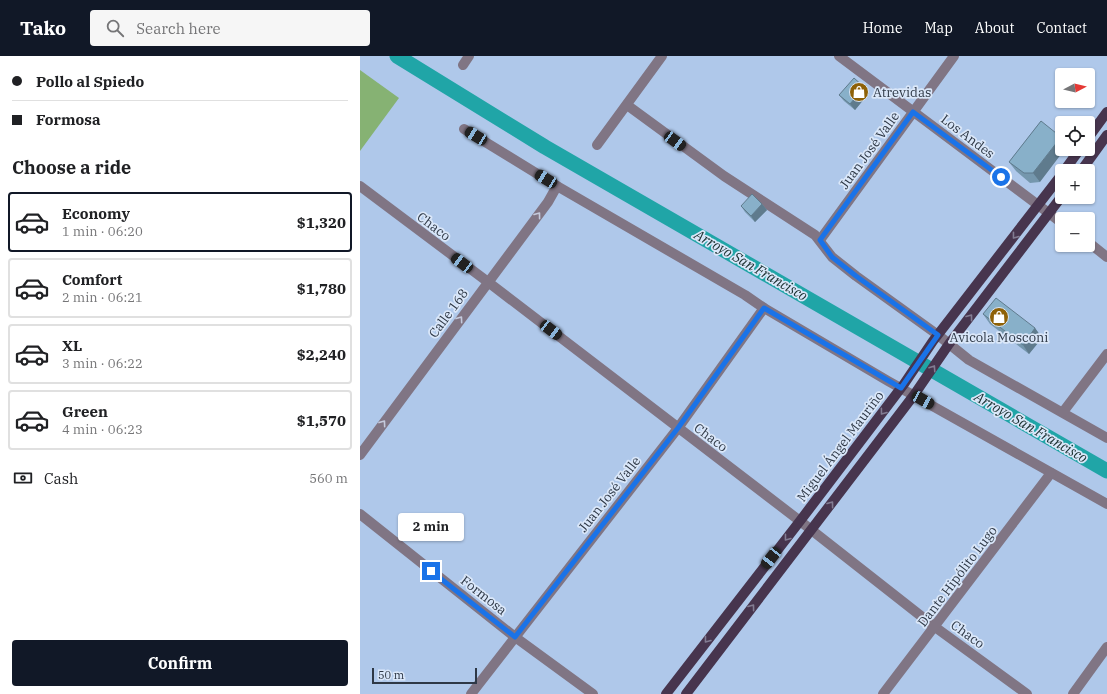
<!DOCTYPE html>
<html lang="en">
<head>
<meta charset="utf-8">
<style>
	:root { --surface:#fff; --page:#f6f6f6; --text:#202124; --muted:#757577; --line:#e0e0e0; --accent:#111827 }
	body { margin:0; font-family:"IBM Plex Serif",serif; background:var(--page); color:var(--text); height:100vh; display:flex; flex-direction:column; font-size:15px; white-space:nowrap }
	* { box-sizing:border-box; margin:0 }
	p { font-size:13px; color:var(--muted) }
	.icon { flex:none; width:22px; height:22px; fill:none; stroke:currentColor; stroke-width:2; stroke-linecap:round; stroke-linejoin:round }
	.map { position:relative; flex:1; overflow:hidden }
	.sheet { display:flex; flex-direction:column; background:var(--surface); width:360px }
	.sheet>* { flex:none }
	.guide { display:grid; align-content:center; height:88px; padding:0 12px; background:var(--surface) }
	.needle { width:26px; rotate:83deg }
	.tools { position:absolute; left:695px; top:12px; display:grid; gap:8px }
	.tools a { display:grid; place-items:center; width:40px; height:40px; border-radius:4px; background:var(--surface); box-shadow:0 1px 3px #0004; font-size:20px }
	.scale { position:absolute; left:12px; bottom:10px; width:105px; box-sizing:border-box; padding-left:4px; border:2px solid #2e3846; border-top:0; font-size:11px; line-height:14px; white-space:nowrap; color:#2e3846; -webkit-text-stroke:3px #dae7f9; paint-order:stroke }
	.end { position:absolute; width:18px; height:18px; margin:-9px; border:5px solid #1a73e8; background:#fff; box-shadow:0 0 0 2px #fff }
	.from { border-radius:50% }
	.bubble { position:absolute; height:28px; border-radius:4px; background:var(--surface); box-shadow:0 1px 3px #0004; font-size:13px; font-weight:800; line-height:28px; text-align:center }
	.car { position:absolute; width:12px; height:24px; margin:-12px -6px; border-radius:5px; box-shadow:0 0 3px 1px #0007; background:linear-gradient(#222 24%,#8ab4d8 0 40%,#222 0 76%,#8ab4d8 0 86%,#222 0) }
	.guide b { display:flex; align-items:center; gap:14px; height:38px; font-size:15px }
	.guide b+b { border-top:1px solid var(--line) }
	.guide i { width:10px; height:10px; background:var(--text) }
	ul { padding:0; list-style:none }
	li { display:flex; align-items:center; gap:12px; height:60px; margin:0 8px 6px; padding:0 4px; border:2px solid var(--line); border-radius:4px }
	li div { flex:1 }
	li b { display:block; font-size:15px }
	li em { font-style:normal; font-weight:800 }
	li.current { border-color:var(--accent) }
	li>.icon { width:36px; height:36px; stroke-width:1.5 }
	h2 { padding:0 12px; font-size:18px; line-height:48px }
	.pay { display:flex; align-items:center; gap:10px; height:44px; padding:0 12px; font-size:15px }
	.pay p { margin-inline-start:auto }
	.primary-button { display:flex; gap:8px; margin-top:auto; padding:8px 12px }
	.primary-button a { flex:1; height:46px; border-radius:4px; background:var(--accent); color:#fff; font-size:16px; font-weight:800; line-height:46px; text-align:center }
	header { display:flex; align-items:center; gap:24px; box-sizing:border-box; height:56px; padding:0 20px; background:var(--accent); color:#fff }
	header strong { font-size:19px }
	nav { display:flex; gap:22px; margin-inline-start:auto; font-size:14px }
	.search { width:280px; height:36px; background:var(--page); display:flex; align-items:center; gap:10px; box-sizing:border-box; padding:0 14px; border-radius:4px; color:var(--muted); font-size:15px }
	main { display:flex; flex:1; min-height:0 }
	.map>svg:first-child { display:block }
</style>
</head>
<body>
<header>
<strong>Tako</strong>
<div class="search"><svg class="icon" aria-label="search" viewBox="0 0 24 24"><circle cx="10" cy="10" r="6"/><path d="M15 15l6 6"/></svg>Search here</div>
<nav><a>Home</a><a>Map</a><a>About</a><a>Contact</a></nav>
</header>
<main>
<section class="sheet">
<div class="guide">
<b><i class="from"></i>Pollo al Spiedo</b>
<b><i></i>Formosa</b>
</div>
<h2>Choose a ride</h2>
<ul>
<li class="current"><svg class="icon" aria-label="car" viewBox="0 0 24 24"><path d="M5 17H2v-5l4-1 3-4h7l3 4 3 1v5h-3M9 17h6M6 11h13"/><circle cx="7" cy="17" r="2"/><circle cx="17" cy="17" r="2"/></svg><div><b>Economy</b><p>1 min · 06:20</p></div><em>$1,320</em></li>
<li><svg class="icon" aria-label="car" viewBox="0 0 24 24"><path d="M5 17H2v-5l4-1 3-4h7l3 4 3 1v5h-3M9 17h6M6 11h13"/><circle cx="7" cy="17" r="2"/><circle cx="17" cy="17" r="2"/></svg><div><b>Comfort</b><p>2 min · 06:21</p></div><em>$1,780</em></li>
<li><svg class="icon" aria-label="car" viewBox="0 0 24 24"><path d="M5 17H2v-5l4-1 3-4h7l3 4 3 1v5h-3M9 17h6M6 11h13"/><circle cx="7" cy="17" r="2"/><circle cx="17" cy="17" r="2"/></svg><div><b>XL</b><p>3 min · 06:22</p></div><em>$2,240</em></li>
<li><svg class="icon" aria-label="car" viewBox="0 0 24 24"><path d="M5 17H2v-5l4-1 3-4h7l3 4 3 1v5h-3M9 17h6M6 11h13"/><circle cx="7" cy="17" r="2"/><circle cx="17" cy="17" r="2"/></svg><div><b>Green</b><p>4 min · 06:23</p></div><em>$1,570</em></li>
</ul>
<div class="pay"><svg class="icon" aria-label="cash" viewBox="0 0 24 24"><path d="M3 7h18v10H3z"/><circle cx="12" cy="12" r="2"/></svg>Cash<p>560 m</p></div>
<div class="primary-button"><a>Confirm</a></div>
</section>
<div class="map">
<svg width="747" height="638" viewBox="0 0 747 638">
	<rect width="100%" height="100%" fill="#afc8ea"/>
	<path fill="#86b273" d="M 0,14 L 39,42 L 0,95 Z"/>
	<g fill="none" stroke-linecap="round" stroke-linejoin="round">
		<path stroke="#20a5a7" stroke-width="15" d="M 37,0 L 185,91 L 747,415"/>
		<g stroke="#807584" stroke-width="10">
			<path d="M 479,0 L 702,167"/>
			<path d="M 103,9 L 109,0"/>
			<path d="M 267,49 L 364,120 L 455,179 L 472,201 L 496,220 L 578,279 L 609,304 L 747,382"/>
			<path d="M 104,73 L 197,130 L 385,239 L 404,252 L 528,325 L 747,448"/>
			<path d="M 237,89 L 302,0"/>
			<path d="M 0,130 L 128,226 L 440,465 L 575,571 L 667,638"/>
			<path d="M 460,184 L 594,0"/>
			<path d="M 728,186 L 747,201"/>
			<path d="M 703,356 L 747,298"/>
			<path d="M 0,399 L 188,146 L 197,130"/>
			<path d="M 0,458 L 155,581 L 233,638"/>
			<path d="M 111,638 L 318,372 L 404,252"/>
			<path d="M 523,638 L 691,417"/>
			<path d="M 713,638 L 747,591"/>
		</g>
		<g stroke="#47354e" stroke-width="10">
			<path d="M 728,82 L 747,56"/>
			<path d="M 704,115 L 720,93"/>
			<path d="M 721,115 L 747,79"/>
			<path d="M 306,638 L 440,465 L 544,328 L 573,285 L 702,118"/>
			<path d="M 326,638 L 554,339 L 589,288 L 702,140"/>
		</g>
	</g>
	<g fill="#7597ad">
		<path d="M 504,31 L 509,37 L 495,54 L 484,45 L 479,39 Z"/>
		<path d="M 681,65 L 680,126 L 670,127 L 656,115 L 649,106 Z"/>
		<path d="M 402,148 L 407,154 L 395,166 L 385,156 L 381,150 Z"/>
		<path d="M 623,258 L 675,272 L 682,282 L 669,298 L 630,268 Z"/>
	</g>
	<g fill="#5f7b8d">
		<path d="M 504,31 L 509,37 L 495,54 L 490,48 Z"/>
		<path d="M 701,81 L 702,82 L 702,93 L 705,93 L 680,126 L 673,117 Z"/>
		<path d="M 402,148 L 407,154 L 395,166 L 391,160 Z"/>
		<path d="M 675,272 L 682,282 L 669,298 L 663,289 Z"/>
	</g>
	<g fill="#88b0c9" stroke="#5f7b8d">
		<path d="M 494,22 L 504,31 L 490,48 L 479,39 Z"/>
		<path d="M 681,65 L 701,81 L 673,117 L 664,117 L 649,106 Z"/>
		<path d="M 392,138 L 402,148 L 391,160 L 381,150 Z"/>
		<path d="M 636,242 L 675,272 L 663,289 L 623,258 Z"/>
	</g>
	<defs><path id="oneway-chevron" d="M-2-3.5L2.5 0L-2 3.5" fill="none" stroke-width="1.6" stroke-linecap="round" stroke-linejoin="round"/></defs>
	<g stroke="#c4cadc">
		<use href="#oneway-chevron" transform="translate(178 159) rotate(-53)"/>
		<use href="#oneway-chevron" transform="translate(100 263) rotate(-54)"/>
		<use href="#oneway-chevron" transform="translate(23 367) rotate(-54)"/>
	</g>
	<g stroke="#827c92">
		<use href="#oneway-chevron" transform="translate(655 180) rotate(128)"/>
		<use href="#oneway-chevron" transform="translate(610 261) rotate(-53)"/>
		<use href="#oneway-chevron" transform="translate(573 312) rotate(-56)"/>
		<use href="#oneway-chevron" transform="translate(523 356) rotate(127)"/>
		<use href="#oneway-chevron" transform="translate(471 448) rotate(-53)"/>
		<use href="#oneway-chevron" transform="translate(427 482) rotate(128)"/>
		<use href="#oneway-chevron" transform="translate(392 551) rotate(-53)"/>
		<use href="#oneway-chevron" transform="translate(347 584) rotate(128)"/>
	</g>
	<g fill="none" stroke-linecap="round" stroke-linejoin="round">
		<path stroke="#1a73e8" stroke-width="5" d="M 71,515 L 155,581 L 318,372 L 404,252 L 541,332 L 578,279 L 496,220 L 472,201 L 460,184 L 553,56 L 641,121"/>
	</g>
	<defs>
		<symbol id="shop-disc" viewBox="-11 -11 22 22"><circle r="9.5" fill="#8e6107" stroke="#dae7f9"/><path d="M-5-2.5h2.3a2.7 3.5 0 0 1 5.4 0H5L5.5 6h-11ZM-1.5-2.5h3a1.5 2.3 0 0 0-3 0Z" fill="#fff"/></symbol>
	</defs>
	<g fill-rule="evenodd">
		<use href="#shop-disc" x="488" y="25" width="22" height="22"/>
		<use href="#shop-disc" x="628" y="250" width="22" height="22"/>
	</g>
	<g text-anchor="middle" stroke-width="3.5" stroke-linejoin="round" paint-order="stroke">
		<g font-size="13" fill="#2e3846" stroke="#dae7f9" text-anchor="start">
			<text x="513" y="41">Atrevidas</text>
			<text x="639" y="286" text-anchor="middle">Avicola Mosconi</text>
		</g>
		<g font-size="13" fill="#2e3846" stroke="#dae7f9">
			<text transform="translate(608 80) rotate(37)" y="5">Los Andes</text>
			<text transform="translate(509 94) rotate(-54)" y="5">Juan José Valle</text>
			<text transform="translate(74 170) rotate(37)" y="5">Chaco</text>
			<text transform="translate(88 257) rotate(-54)" y="5">Calle 168</text>
			<text transform="translate(351 381) rotate(37)" y="5">Chaco</text>
			<text transform="translate(480 390) rotate(-53)" y="5">Miguel Ángel Mauriño</text>
			<text transform="translate(249 438) rotate(-52)" y="5">Juan José Valle</text>
			<text transform="translate(597 520) rotate(-53)" y="5">Dante Hipólito Lugo</text>
			<text transform="translate(124 539) rotate(38)" y="5">Formosa</text>
			<text transform="translate(608 578) rotate(36)" y="5">Chaco</text>
		</g>
		<g font-size="14" font-style="italic" fill="#192e2e" stroke="#dae7f9">
			<text transform="translate(391 209) rotate(30)" y="5">Arroyo San Francisco</text>
			<text transform="translate(671 371) rotate(30)" y="5">Arroyo San Francisco</text>
		</g>
	</g>
</svg>
<div class="tools">
<a><svg class="needle" viewBox="-14 -14 28 28"><path d="M0-13l5 13h-10z" fill="#e53935"/><path d="M0 13l5-13h-10z" fill="#757577"/></svg></a>
<a><svg class="icon" aria-label="locate" viewBox="0 0 24 24"><circle cx="12" cy="12" r="6"/><path d="M12 2v4M12 18v4M2 12h4M18 12h4"/></svg></a>
<a>+</a>
<a>−</a>
</div>
<div class="scale">50 m</div>
<i class="end from" style="left:641px;top:121px"></i>
<i class="end" style="left:71px;top:515px"></i>
<div class="bubble" style="left:38px;top:457px;width:66px">2 min</div>
<i class="car" style="left:116px;top:80px;rotate:301deg"></i>
<i class="car" style="left:315px;top:85px;rotate:126deg"></i>
<i class="car" style="left:186px;top:123px;rotate:301deg"></i>
<i class="car" style="left:102px;top:207px;rotate:307deg"></i>
<i class="car" style="left:191px;top:274px;rotate:127deg"></i>
<i class="car" style="left:563px;top:344px;rotate:119deg"></i>
<i class="car" style="left:411px;top:502px;rotate:218deg"></i>
</div>
</main>
</body>
</html>
